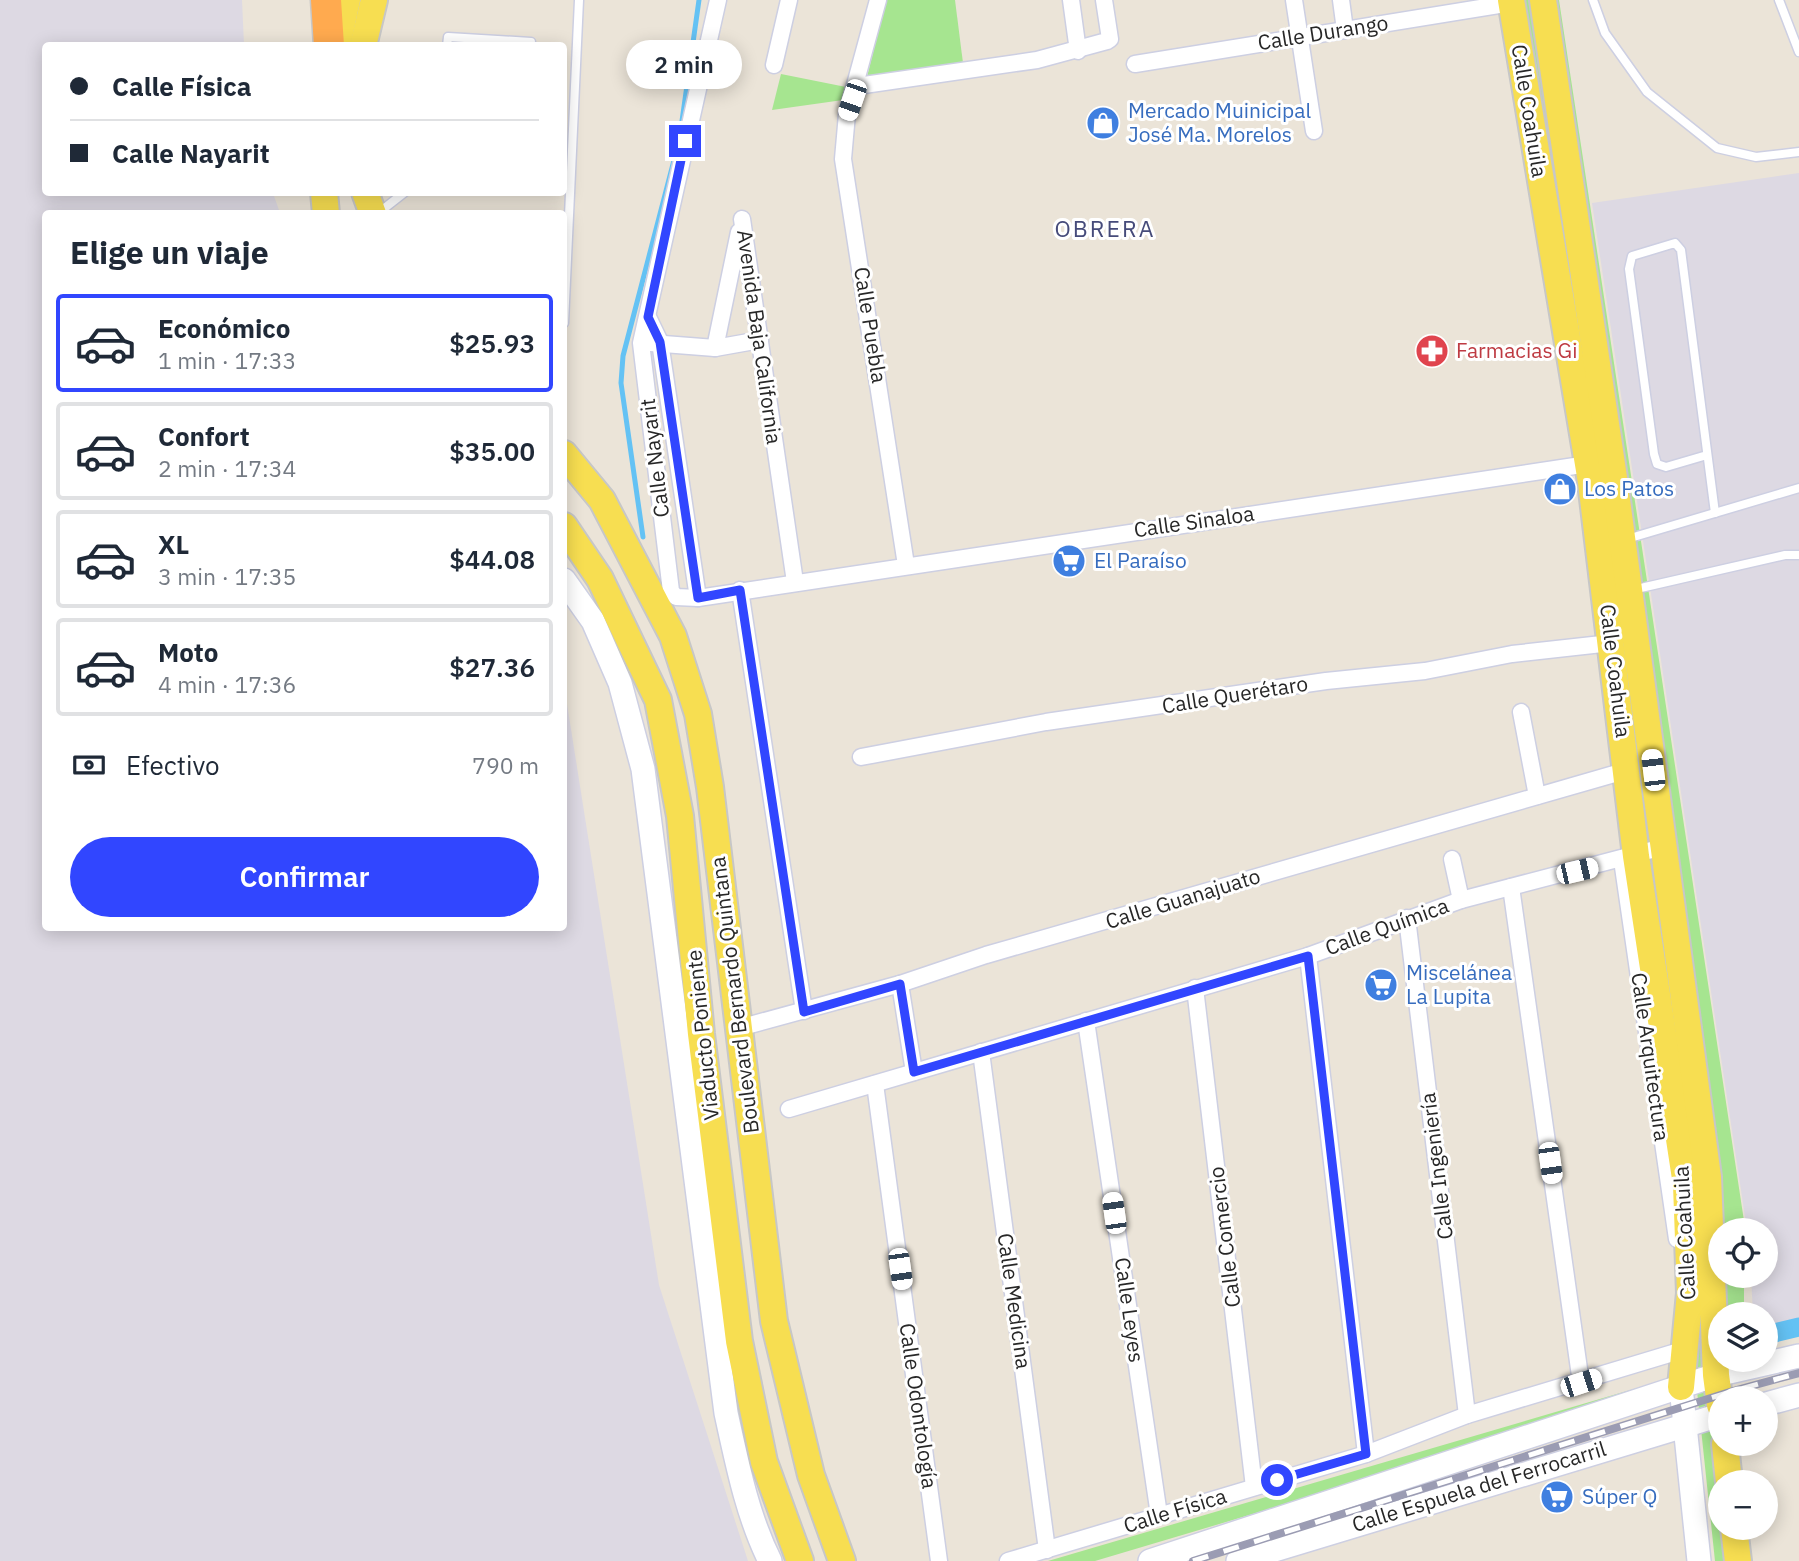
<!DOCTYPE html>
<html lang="es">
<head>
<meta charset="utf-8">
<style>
	:root { --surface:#fff; --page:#f2f2f3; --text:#1f2937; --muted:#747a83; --line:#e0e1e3; --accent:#3146ff }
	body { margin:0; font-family:"IBM Plex Sans",sans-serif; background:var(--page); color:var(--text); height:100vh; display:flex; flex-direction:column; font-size:26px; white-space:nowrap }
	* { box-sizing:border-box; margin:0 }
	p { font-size:23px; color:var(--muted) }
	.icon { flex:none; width:38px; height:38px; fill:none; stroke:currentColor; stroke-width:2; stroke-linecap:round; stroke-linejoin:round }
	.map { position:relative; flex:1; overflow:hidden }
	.drawer { position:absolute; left:42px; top:210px; width:525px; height:721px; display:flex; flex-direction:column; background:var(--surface); border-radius:7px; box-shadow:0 4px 18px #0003 }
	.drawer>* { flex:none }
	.top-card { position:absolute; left:42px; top:42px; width:525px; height:154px; border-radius:7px; box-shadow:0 4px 18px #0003; display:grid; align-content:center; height:154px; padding:0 28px; background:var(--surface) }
	.tools { position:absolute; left:1708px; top:1218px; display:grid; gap:14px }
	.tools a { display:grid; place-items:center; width:70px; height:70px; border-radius:50%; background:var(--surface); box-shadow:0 4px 18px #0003; font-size:35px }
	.end { position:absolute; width:32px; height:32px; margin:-16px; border:9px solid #3146ff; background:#fff; box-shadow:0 0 0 4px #fff }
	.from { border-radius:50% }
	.bubble { position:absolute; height:49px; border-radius:24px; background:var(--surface); box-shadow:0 4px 18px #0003; font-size:23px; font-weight:600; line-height:49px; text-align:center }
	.car { position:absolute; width:21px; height:42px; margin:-21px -10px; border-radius:9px; box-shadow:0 0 5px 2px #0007; background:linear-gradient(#fff 24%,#345 0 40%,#fff 0 76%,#345 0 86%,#fff 0) }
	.top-card b { display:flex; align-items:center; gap:24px; height:66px; font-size:26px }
	.top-card b+b { border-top:2px solid var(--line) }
	.top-card i { width:18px; height:18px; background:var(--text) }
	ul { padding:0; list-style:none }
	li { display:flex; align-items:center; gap:21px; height:98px; margin:0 14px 10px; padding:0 14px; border:4px solid var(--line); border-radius:7px }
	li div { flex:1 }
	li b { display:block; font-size:26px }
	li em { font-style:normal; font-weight:600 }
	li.active { border-color:var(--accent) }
	li>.icon { width:63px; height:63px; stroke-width:1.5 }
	h2 { padding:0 28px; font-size:32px; line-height:84px }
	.pay { display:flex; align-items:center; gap:18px; height:77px; padding:0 28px; font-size:26px }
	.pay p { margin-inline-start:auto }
	.button { display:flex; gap:14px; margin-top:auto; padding:14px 28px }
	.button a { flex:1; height:80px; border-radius:42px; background:var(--accent); color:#fff; font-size:28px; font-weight:600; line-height:80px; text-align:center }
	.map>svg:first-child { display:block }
</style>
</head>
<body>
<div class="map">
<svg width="1799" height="1561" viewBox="0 0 1799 1561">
	<rect width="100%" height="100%" fill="#ebe4d8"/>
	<g fill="#ddd9e3">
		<path d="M 0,0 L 242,0 L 244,45 L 46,46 L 46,192 L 273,193 L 280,213 L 46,214 L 46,928 L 564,928 L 564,685 L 659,1285 L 748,1561 L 0,1561 Z"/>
		<path d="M 1799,173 L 1799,1327 L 1766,1333 L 1766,1314 L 1753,1314 L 1751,1276 L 1766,1276 L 1766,1230 L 1747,1230 L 1592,203 Z"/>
	</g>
	<g fill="#a6e590">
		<path d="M 886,0 L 955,0 L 964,71 L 865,85 Z"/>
		<path d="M 1515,0 L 1559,0 L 1744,1221 L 1744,1230 L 1720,1230 L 1720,1276 L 1744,1276 L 1744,1314 L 1720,1314 L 1706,1365 L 1720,1528 L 1723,1528 L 1727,1561 L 1715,1561 L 1695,1372 L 1656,1394 L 1095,1561 L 1048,1561 L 1695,1371 Z"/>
		<path d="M 781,74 L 846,87 L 843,100 L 772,110 Z"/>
	</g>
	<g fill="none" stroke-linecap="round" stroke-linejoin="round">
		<g stroke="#64c2f4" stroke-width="5">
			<path d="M 680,135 L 699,0"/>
			<path d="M 643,537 L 621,383 L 623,356 L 678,145"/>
		</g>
		<path stroke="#64c2f4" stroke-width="19" d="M 1766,1335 L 1799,1327"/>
		<defs>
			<g id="lane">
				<path d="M 1593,0 L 1605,33 L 1647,92 L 1717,148 L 1756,157 L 1799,152"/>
				<path d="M 1779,0 L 1799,52"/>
				<path d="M 447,46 L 448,37 L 531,42 L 531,46"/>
				<path d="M 377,214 L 405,192"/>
				<path d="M 564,323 L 579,0"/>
				<path d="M 1707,455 L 1666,467 L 1657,464 L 1654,454 L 1629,269 L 1632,256 L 1675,243 L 1681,250 L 1715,513"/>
				<path d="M 1627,539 L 1799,488"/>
				<path d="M 1632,590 L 1785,555 L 1799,555"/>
			</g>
			<g id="street">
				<path d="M 718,0 L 641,343 L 671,591 L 676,597 L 698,598 L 1588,464"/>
				<path d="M 878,0 L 847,114 L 843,159 L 906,565"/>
				<path d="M 1071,0 L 1078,51"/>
				<path d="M 1294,0 L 1314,131"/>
				<path d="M 1341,0 L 1345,30"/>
				<path d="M 1135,64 L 1511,3"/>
				<path d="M 774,65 L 789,0"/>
				<path d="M 857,86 L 1037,60 L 1107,41 L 1110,39 L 1104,0"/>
				<path d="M 742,219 L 795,582"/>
				<path d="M 648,317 L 660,342 L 698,598"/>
				<path d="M 651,343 L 715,348 L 760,340"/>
				<path d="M 715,348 L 739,232"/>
				<path d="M 740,590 L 804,1011"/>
				<path d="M 1521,712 L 1537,796"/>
				<path d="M 861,757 L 1046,722 L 1326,681 L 1425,671 L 1512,654 L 1611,643"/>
				<path d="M 1452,859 L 1461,900"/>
				<path d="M 1622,860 L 1677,1239"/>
				<path d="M 1511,887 L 1581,1383"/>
				<path d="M 1407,918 L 1467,1415"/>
				<path d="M 1308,956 L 1366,1454"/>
				<path d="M 900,984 L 914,1072"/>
				<path d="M 1195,988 L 1254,1487"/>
				<path d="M 1086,1021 L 1159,1515"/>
				<path d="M 739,1028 L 900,984 L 986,955 L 1628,770"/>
				<path d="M 981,1052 L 1047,1550"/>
				<path d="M 875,1084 L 939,1561"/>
				<path d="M 789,1109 L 1308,956 L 1461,900 L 1663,847"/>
				<path d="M 1008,1561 L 1366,1454 L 1467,1415 L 1686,1349"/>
			</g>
			<g id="secondary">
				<path d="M 564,580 L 593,621 L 620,683 L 643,769 L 726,1413 C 737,1463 747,1515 770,1561"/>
				<path d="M 1681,1387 L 1699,1561"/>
				<path d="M 1766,1404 L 1799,1395"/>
				<path d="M 1150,1561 L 1716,1375 L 1799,1356"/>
				<path d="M 1238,1561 L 1720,1415"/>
			</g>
			<g id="primary">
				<path d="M 1511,0 L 1591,482 L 1636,856 L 1686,1185 L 1690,1293 L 1681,1387"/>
				<path d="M 1543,0 L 1614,478 L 1708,1177 L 1716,1375 L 1720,1405"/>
				<path d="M 337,46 L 347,0"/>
				<path d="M 363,46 L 374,0"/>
				<path d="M 324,192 L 326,214"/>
				<path d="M 365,192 L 373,214"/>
				<path d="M 564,454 L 602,500 L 673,636 L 698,714 L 710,787 L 774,1321 L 811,1475 L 842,1561"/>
				<path d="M 564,526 L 600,579 L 658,700 L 680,816 L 701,1034 L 739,1341 L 764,1462 L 800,1561"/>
				<path d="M 1725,1444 L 1729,1482"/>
				<path d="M 1734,1528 L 1738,1561"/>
			</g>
			<path id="highway" d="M 326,0 L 329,46"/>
		</defs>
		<use href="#lane" stroke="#cdcfe2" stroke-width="11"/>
		<use href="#street" stroke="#cdcfe2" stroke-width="19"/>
		<use href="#secondary" stroke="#cdcfe2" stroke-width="26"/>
		<use href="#primary" stroke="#c7c7c7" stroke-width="30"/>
		<use href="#highway" stroke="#c7c7c7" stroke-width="33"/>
		<use href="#lane" stroke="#fff" stroke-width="8"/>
		<use href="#street" stroke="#fff" stroke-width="16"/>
		<use href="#secondary" stroke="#fff" stroke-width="23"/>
		<use href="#primary" stroke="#f7de51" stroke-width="26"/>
		<use href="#highway" stroke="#ffaa4f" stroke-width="30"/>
		<defs>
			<path id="rail" d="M 1193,1561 L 1733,1391 L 1799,1373"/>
		</defs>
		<use href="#rail" stroke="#9b9cb3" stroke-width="8"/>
		<use href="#rail" stroke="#fff" stroke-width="5" stroke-dasharray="16" stroke-linecap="butt"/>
	</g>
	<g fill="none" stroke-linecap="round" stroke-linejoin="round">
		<path stroke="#3146ff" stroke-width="9" d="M 685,141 L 648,317 L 660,342 L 698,598 L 740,590 L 804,1012 L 900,984 L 914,1072 L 1308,956 L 1366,1454 L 1277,1480"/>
	</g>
	<defs>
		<symbol id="shop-disc" viewBox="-11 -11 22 22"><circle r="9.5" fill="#3f7fe0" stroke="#fff"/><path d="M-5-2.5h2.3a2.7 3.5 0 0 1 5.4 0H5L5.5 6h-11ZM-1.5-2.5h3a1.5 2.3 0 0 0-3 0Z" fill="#fff"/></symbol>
		<symbol id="pharmacy-disc" viewBox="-11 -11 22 22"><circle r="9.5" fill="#e0444e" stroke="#fff"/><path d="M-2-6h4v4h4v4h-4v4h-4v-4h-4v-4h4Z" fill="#fff"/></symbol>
		<symbol id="supermarket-disc" viewBox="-11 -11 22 22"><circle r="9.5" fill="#3f7fe0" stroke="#fff"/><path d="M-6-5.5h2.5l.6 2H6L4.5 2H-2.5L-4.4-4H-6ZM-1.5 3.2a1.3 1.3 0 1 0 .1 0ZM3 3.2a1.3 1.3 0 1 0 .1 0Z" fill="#fff"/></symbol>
	</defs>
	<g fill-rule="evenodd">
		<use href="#shop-disc" x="1084" y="104" width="38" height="38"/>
		<use href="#pharmacy-disc" x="1413" y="332" width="38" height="38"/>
		<use href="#shop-disc" x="1541" y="470" width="38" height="38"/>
		<use href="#supermarket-disc" x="1050" y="542" width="38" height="38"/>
		<use href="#supermarket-disc" x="1362" y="966" width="38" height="38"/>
		<use href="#supermarket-disc" x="1538" y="1478" width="38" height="38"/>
	</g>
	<g text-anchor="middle" stroke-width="6" stroke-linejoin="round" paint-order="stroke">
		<g font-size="21" fill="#272727" stroke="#fff">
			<text transform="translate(1323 33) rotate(-9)" y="7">Calle Durango</text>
			<text transform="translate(1529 111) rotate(81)" y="7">Calle Coahuila</text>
			<text transform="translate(870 325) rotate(81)" y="7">Calle Puebla</text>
			<text transform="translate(759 337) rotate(82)" y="7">Avenida Baja California</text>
			<text transform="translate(655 458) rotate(-97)" y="7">Calle Nayarit</text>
			<text transform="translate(1194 522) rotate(-8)" y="7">Calle Sinaloa</text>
			<text transform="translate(1615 671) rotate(83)" y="7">Calle Coahuila</text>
			<text transform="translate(1235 695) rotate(-9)" y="7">Calle Querétaro</text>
			<text transform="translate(1183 899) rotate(-17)" y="7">Calle Guanajuato</text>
			<text transform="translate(1387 927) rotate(-20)" y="7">Calle Química</text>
			<text transform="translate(735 995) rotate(-97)" y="7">Boulevard Bernardo Quintana</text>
			<text transform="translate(703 1035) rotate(-96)" y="7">Viaducto Poniente</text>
			<text transform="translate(1650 1057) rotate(82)" y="7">Calle Arquitectura</text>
			<text transform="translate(1437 1166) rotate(-97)" y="7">Calle Ingeniería</text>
			<text transform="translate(1685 1233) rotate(-93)" y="7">Calle Coahuila</text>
			<text transform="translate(1225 1237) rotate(-97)" y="7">Calle Comercio</text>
			<text transform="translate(1014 1301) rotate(82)" y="7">Calle Medicina</text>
			<text transform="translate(1129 1310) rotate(82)" y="7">Calle Leyes</text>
			<text transform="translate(918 1406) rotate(82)" y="7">Calle Odontología</text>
			<text transform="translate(1479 1487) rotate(-17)" y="7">Calle Espuela del Ferrocarril</text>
			<text transform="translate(1175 1511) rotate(-17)" y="7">Calle Física</text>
		</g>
		<g font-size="21" fill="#366cbe" stroke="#fff" text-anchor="start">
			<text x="1128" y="118">Mercado Muinicipal<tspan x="1128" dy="24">José Ma. Morelos</tspan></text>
			<text x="1584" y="496">Los Patos</text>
			<text x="1094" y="568">El Paraíso</text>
			<text x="1406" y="980">Miscelánea<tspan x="1406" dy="24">La Lupita</tspan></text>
			<text x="1582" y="1504">Súper Q</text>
		</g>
		<g font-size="21" fill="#be3a42" stroke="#fff" text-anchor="start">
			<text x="1456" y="358">Farmacias Gi</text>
		</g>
		<g font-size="23" letter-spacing="2" fill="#464b7a" stroke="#fff">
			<text x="1105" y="237">OBRERA</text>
		</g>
	</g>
</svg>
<div class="tools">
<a><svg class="icon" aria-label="locate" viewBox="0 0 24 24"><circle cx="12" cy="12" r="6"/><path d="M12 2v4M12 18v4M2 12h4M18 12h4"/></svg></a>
<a><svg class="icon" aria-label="layers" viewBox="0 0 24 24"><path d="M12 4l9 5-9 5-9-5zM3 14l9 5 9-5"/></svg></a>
<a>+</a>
<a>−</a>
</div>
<i class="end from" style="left:1277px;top:1480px"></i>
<i class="end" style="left:685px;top:141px"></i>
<div class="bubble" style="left:626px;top:40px;width:116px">2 min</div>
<i class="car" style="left:852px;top:100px;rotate:199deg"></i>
<i class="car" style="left:1653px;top:770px;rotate:353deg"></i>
<i class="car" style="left:1577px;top:871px;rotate:77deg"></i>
<i class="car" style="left:1550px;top:1163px;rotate:172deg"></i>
<i class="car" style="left:1114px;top:1213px;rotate:352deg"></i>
<i class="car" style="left:900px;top:1269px;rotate:172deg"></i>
<i class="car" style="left:1581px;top:1383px;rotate:72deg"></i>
<div class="top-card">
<b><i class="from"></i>Calle Física</b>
<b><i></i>Calle Nayarit</b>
</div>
<section class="drawer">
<h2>Elige un viaje</h2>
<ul>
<li class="active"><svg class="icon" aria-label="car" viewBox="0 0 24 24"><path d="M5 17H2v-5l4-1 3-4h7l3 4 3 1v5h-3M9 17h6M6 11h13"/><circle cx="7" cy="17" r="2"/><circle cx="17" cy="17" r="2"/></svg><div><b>Económico</b><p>1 min · 17:33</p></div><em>$25.93</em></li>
<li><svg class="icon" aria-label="car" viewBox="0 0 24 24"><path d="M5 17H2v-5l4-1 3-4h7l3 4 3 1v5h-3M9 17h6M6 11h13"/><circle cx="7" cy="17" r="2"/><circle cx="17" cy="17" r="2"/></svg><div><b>Confort</b><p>2 min · 17:34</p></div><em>$35.00</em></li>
<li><svg class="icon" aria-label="car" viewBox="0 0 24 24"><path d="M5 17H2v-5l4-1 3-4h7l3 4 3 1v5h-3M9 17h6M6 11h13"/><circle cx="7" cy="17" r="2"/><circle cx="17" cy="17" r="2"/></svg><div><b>XL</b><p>3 min · 17:35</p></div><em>$44.08</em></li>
<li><svg class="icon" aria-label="car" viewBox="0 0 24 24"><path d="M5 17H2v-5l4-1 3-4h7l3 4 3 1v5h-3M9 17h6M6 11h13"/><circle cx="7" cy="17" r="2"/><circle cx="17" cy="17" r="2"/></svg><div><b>Moto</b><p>4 min · 17:36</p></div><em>$27.36</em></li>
</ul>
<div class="pay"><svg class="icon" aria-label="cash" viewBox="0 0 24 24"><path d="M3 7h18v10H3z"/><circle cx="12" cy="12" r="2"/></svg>Efectivo<p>790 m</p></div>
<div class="button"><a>Confirmar</a></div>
</section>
</div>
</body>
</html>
